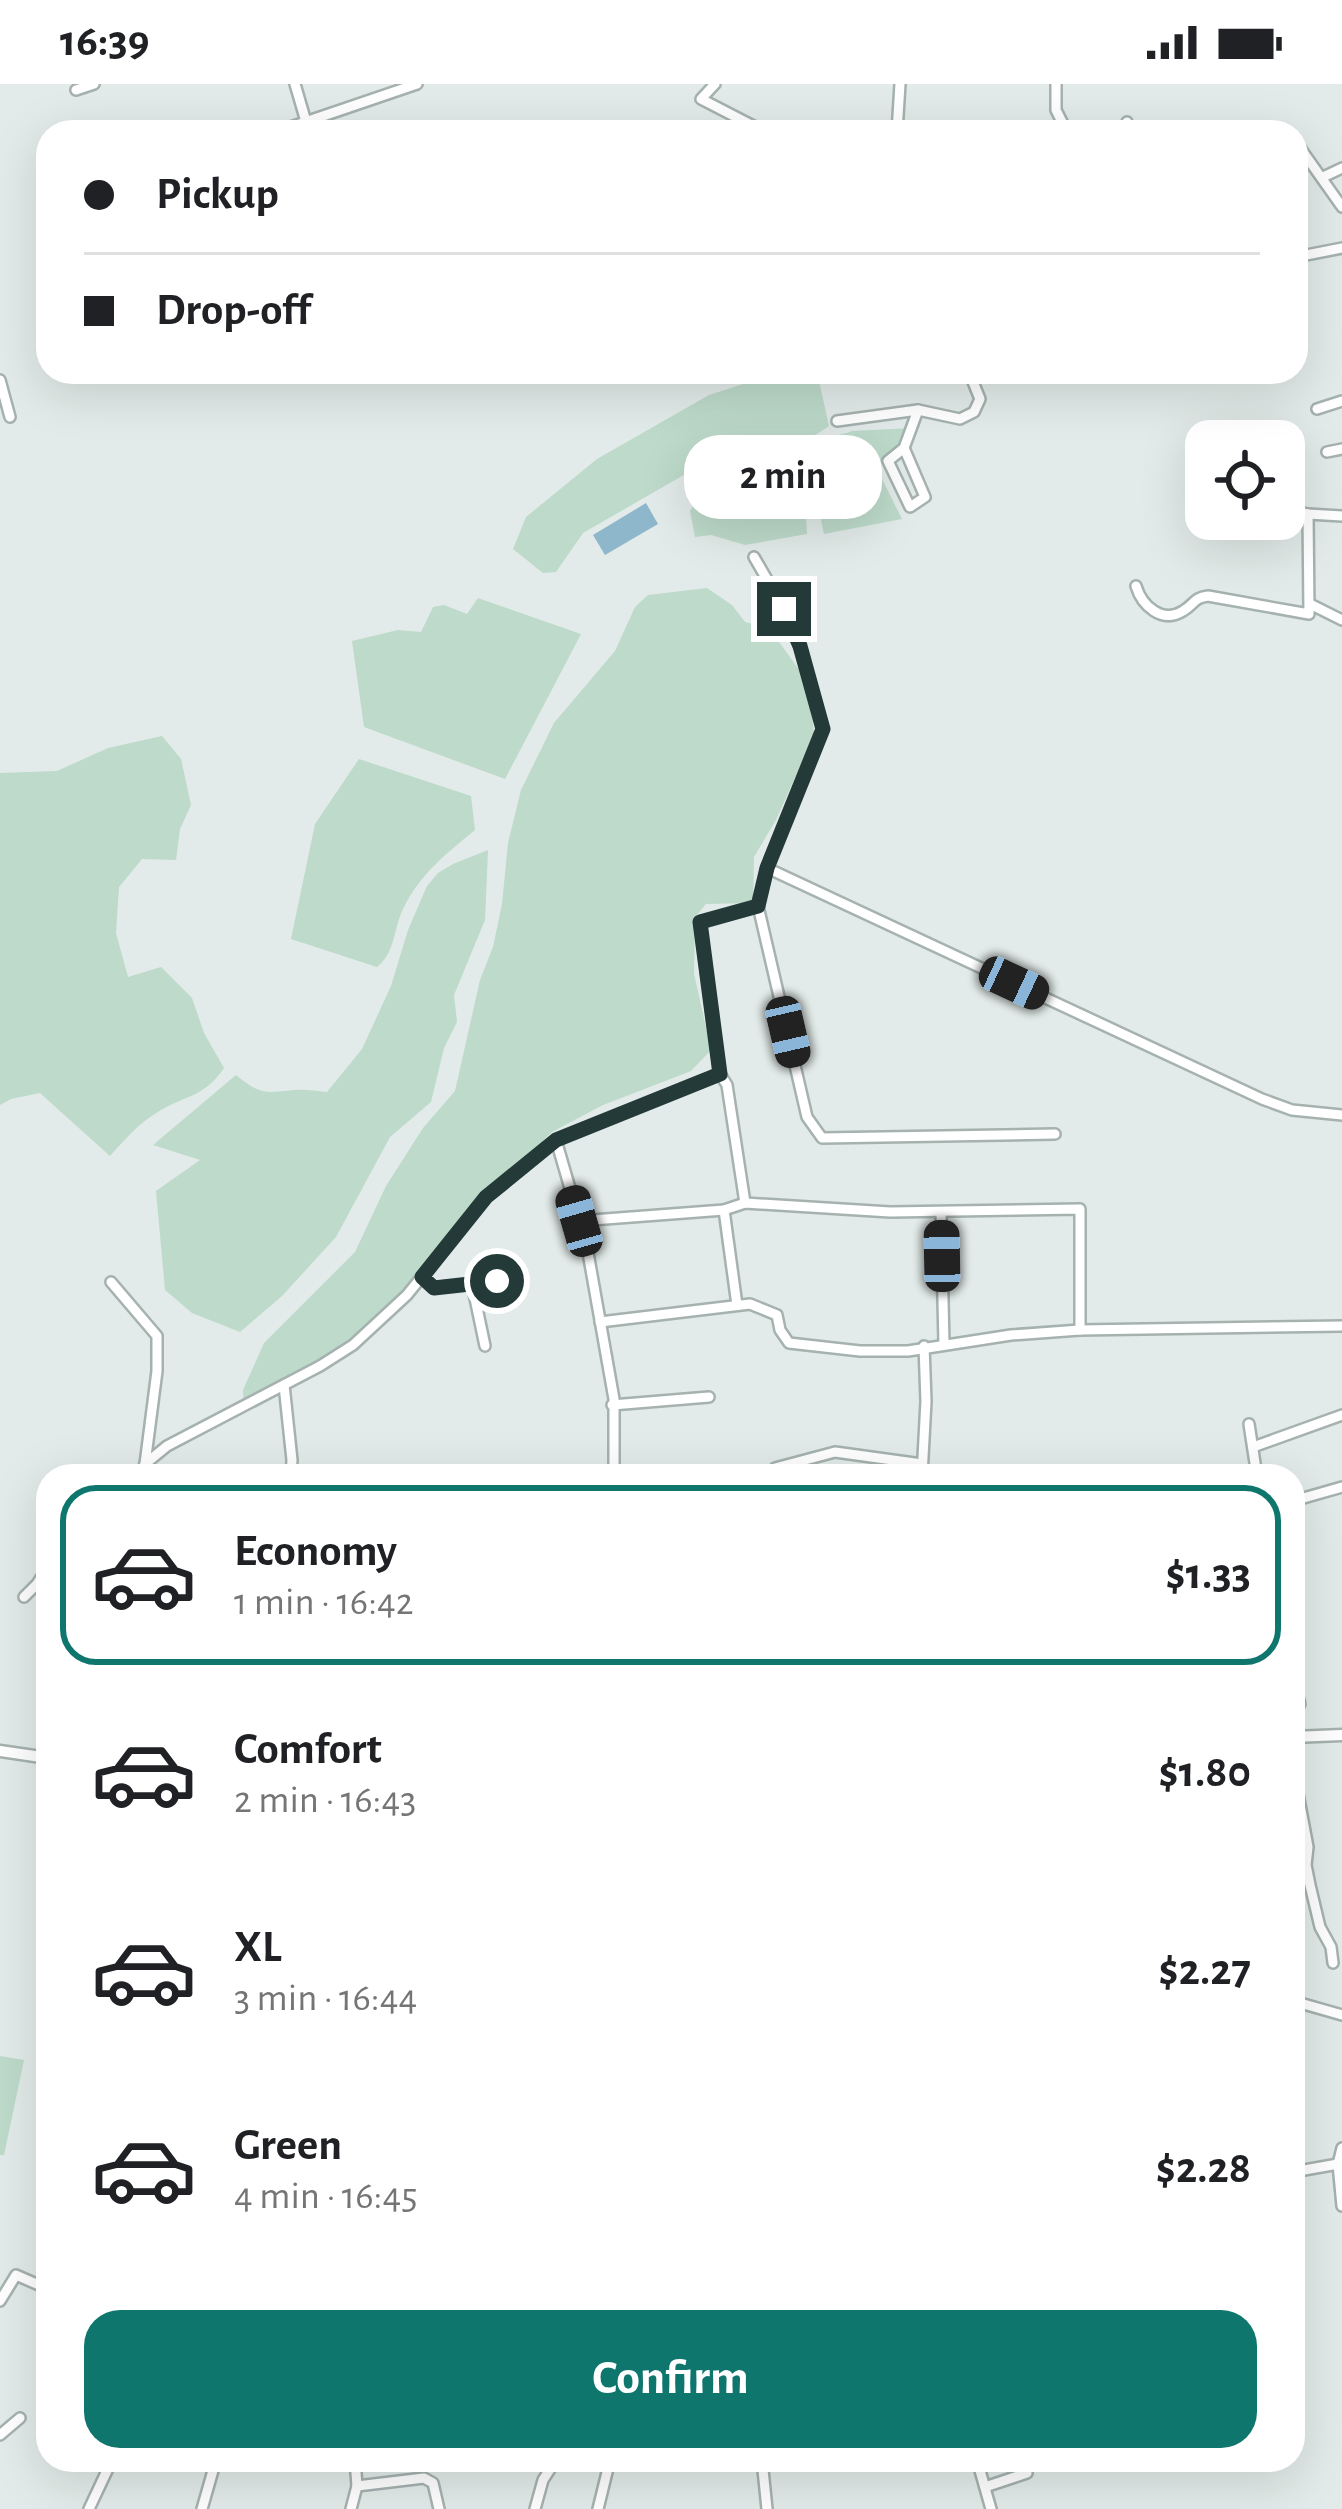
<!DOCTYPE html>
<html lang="en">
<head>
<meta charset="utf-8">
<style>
	:root { --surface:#fff; --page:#f2f2f2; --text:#202124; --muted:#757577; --line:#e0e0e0; --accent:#0f766e }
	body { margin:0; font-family:"Alegreya Sans",sans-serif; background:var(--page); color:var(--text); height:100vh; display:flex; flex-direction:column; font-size:45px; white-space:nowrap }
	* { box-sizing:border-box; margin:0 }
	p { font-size:39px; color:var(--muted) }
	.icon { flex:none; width:66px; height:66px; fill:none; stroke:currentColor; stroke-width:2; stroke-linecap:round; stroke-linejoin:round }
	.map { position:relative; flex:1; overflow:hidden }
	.details { position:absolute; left:36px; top:1380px; width:1269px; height:1008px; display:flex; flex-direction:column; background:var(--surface); border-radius:36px; box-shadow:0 12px 48px #0002 }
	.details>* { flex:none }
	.guide { position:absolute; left:36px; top:36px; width:1272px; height:264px; border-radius:36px; box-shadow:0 12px 48px #0002; display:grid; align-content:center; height:264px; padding:0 48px; background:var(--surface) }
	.buttons { position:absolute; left:1185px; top:336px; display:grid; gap:24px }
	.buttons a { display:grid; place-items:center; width:120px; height:120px; border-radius:24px; background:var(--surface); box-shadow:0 12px 48px #0002; font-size:60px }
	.end { position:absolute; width:54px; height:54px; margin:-27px; border:15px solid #243a38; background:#fff; box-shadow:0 0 0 6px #fff }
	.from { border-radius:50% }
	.bubble { position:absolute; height:84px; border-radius:36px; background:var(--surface); box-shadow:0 12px 48px #0002; font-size:39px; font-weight:700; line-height:84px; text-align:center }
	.car { position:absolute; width:36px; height:72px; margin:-36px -18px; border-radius:15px; box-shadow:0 0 9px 3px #0007; background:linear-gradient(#222 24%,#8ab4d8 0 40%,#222 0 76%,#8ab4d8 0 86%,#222 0) }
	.guide b { display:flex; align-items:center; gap:42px; height:114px; font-size:45px }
	.guide b+b { border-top:3px solid var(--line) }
	.guide i { width:30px; height:30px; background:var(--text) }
	ul { padding:21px 0 0; list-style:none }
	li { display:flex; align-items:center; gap:36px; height:180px; margin:0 24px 18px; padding:0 24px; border:6px solid transparent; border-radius:36px }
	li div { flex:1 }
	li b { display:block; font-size:45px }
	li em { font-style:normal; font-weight:700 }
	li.current { border-color:var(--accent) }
	li>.icon { width:108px; height:108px; stroke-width:1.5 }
	.cta { display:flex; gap:24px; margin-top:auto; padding:24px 48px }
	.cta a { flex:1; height:138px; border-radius:36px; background:var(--accent); color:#fff; font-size:48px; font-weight:700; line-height:138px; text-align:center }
	.status { display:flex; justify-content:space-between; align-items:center; height:84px; padding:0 60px; background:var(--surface); direction:ltr }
	.status svg { height:33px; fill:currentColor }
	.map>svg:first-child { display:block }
</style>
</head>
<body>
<div class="status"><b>16:39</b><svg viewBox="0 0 49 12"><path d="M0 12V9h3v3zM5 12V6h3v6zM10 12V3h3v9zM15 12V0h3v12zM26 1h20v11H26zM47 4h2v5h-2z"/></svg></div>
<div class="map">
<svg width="1342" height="2425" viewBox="0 0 1342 2425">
	<rect width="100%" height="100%" fill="#e2ebe9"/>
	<g fill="#bddaca">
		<path d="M 780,288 L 817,288 L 829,342 L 808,356 L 803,381 L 807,450 L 745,461 L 711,451 L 695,453 L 690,427 L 701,408 L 689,388 L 583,449 L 556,488 L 543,489 L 513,465 L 526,433 L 597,375 L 709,311 Z"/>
		<path d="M 912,344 L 906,362 L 889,371 L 878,387 L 902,435 L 824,450 C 819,426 804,366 833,353 C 839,350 846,350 852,347 Z"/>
		<path d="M 707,504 L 732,521 L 745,538 L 763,542 L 777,555 L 800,587 L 811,617 L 814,651 L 776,736 L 754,773 L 753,819 L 706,820 L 695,833 L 694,890 L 711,966 L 691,987 L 603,1021 L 552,1048 L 482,1115 L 444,1167 L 348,1265 L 244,1328 L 243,1306 L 264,1259 L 355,1168 L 386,1102 L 423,1044 L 455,1007 L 480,896 L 493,863 L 502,820 L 508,759 L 521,706 L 554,639 L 615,567 L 635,523 L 648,511 Z"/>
		<path d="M 478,514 L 581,550 L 505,695 L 364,643 L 352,557 L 398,546 L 421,548 L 433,523 L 444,521 L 467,530 Z"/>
		<path d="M 162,652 L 181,675 L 191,721 L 180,745 L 176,776 L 142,775 L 119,803 L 116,849 L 128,893 L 161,883 L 192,914 L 204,949 L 224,984 C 204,1013 189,1010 161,1026 C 140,1038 126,1054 110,1072 L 40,1009 L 11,1015 L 0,1021 L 0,689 L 57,687 L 108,664 Z"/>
		<path d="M 359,675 L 471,712 L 475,746 C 448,768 420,790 404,823 C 393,844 396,868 377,883 L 291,855 L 315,740 Z"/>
		<path d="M 488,766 L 485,836 L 454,911 L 457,938 L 444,964 L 431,1018 L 390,1053 L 336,1153 L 282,1212 L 240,1248 L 192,1229 L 165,1206 L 156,1107 L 200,1076 L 153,1061 L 236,991 C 261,1011 264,1009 295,1006 C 305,1005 316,1007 327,1008 L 362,965 L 391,902 L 408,846 L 427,802 L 438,789 L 453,780 Z"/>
		<path d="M 0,1972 L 24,1976 L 4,2071 L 0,2071 Z"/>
	</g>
	<path fill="#8fb7cb" d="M 646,419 L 658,440 L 605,471 L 593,451 Z"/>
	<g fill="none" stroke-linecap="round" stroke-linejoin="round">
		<defs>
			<g id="minor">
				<path d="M 295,0 L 309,48"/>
				<path d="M 715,0 L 701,15 L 765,48"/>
				<path d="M 1056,0 L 1056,26 L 1067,48"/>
				<path d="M 76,6 L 94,0"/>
				<path d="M 1127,38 L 1130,48"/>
				<path d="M 276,48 L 417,0"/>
				<path d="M 897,48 L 900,0"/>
				<path d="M 1296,58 L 1342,123"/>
				<path d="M 1323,93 L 1342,84"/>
				<path d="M 1296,173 L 1342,164"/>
				<path d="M 0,296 L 10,333"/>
				<path d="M 1317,325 L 1342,317"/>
				<path d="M 837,337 L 918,326 L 960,335 L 974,328 L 980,315 L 969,288"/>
				<path d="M 904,364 L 888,377 L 910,423 L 925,413 L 904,364 L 918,326"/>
				<path d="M 1327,368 L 1342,365"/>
				<path d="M 1284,425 L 1308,430 L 1342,432"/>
				<path d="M 1136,502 C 1142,522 1162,540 1183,527 C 1195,520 1193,514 1208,512 L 1309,530 L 1308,430"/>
				<path d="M 1310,520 L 1342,536"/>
				<path d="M 767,784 L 1262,1015 L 1292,1026 L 1342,1031"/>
				<path d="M 758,822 L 807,1033 L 822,1054 L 1055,1050"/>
				<path d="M 556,1056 L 587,1163 L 614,1315 L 614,1392"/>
				<path d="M 745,1119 L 727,1001 L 720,990 L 700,839 L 758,822 L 767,784 L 823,645 L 800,562 L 784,525 L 754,473"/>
				<path d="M 724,1126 L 737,1221"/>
				<path d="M 941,1129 L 944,1260"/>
				<path d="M 579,1137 L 724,1126 L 745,1119 L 890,1128 L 1080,1125 L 1080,1246"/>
				<path d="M 422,1193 L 433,1204 L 497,1197"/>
				<path d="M 111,1198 L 157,1252 L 157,1287 L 145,1380"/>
				<path d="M 472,1200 L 485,1262"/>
				<path d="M 600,1238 L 750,1220 L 777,1231 L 780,1246 L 789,1259 L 860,1267 L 908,1267 L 1011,1251 L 1080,1246 L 1342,1242"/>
				<path d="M 284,1301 L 292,1376 L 291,1392"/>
				<path d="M 612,1321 L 709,1313"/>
				<path d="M 1249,1340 L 1257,1392"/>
				<path d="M 1253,1363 L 1342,1331"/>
				<path d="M 775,1384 L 835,1368 L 922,1380"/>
				<path d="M 140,1392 L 145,1380 L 167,1362 L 320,1282 L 353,1261 L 407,1211 L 486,1113 L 556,1056 L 720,990"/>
				<path d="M 922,1392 L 926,1317 L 924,1262"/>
				<path d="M 1293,1417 L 1342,1403"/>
				<path d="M 24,1513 L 37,1500 L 48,1483"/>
				<path d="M 1293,1596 L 1300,1620 L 1293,1630"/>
				<path d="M 1293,1683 L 1308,1763 L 1306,1781 L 1310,1801 L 1320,1843 L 1331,1863 L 1333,1879"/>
				<path d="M 1293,1917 L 1342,1931"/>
				<path d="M 43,2027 L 48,2030"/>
				<path d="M 1342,2064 L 1338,2080 L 1342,2122"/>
				<path d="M 1293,2088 L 1338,2080"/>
				<path d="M 0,2217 L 16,2191 L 48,2205"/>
				<path d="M 0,2351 L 20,2334"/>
				<path d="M 762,2376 L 767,2425"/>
				<path d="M 977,2376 L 991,2425"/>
				<path d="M 357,2402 L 424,2394 L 433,2399 L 439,2425"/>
				<path d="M 985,2403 L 1027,2389"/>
				<path d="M 89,2425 L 112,2376"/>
				<path d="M 202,2425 L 216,2376"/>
				<path d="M 351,2425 L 357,2402 L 355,2376"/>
				<path d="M 535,2425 L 543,2396 L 556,2376"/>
				<path d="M 598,2425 L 610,2376"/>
			</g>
			<g id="tertiary">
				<path d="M 1293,1653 L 1342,1651"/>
				<path d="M 0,1667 L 48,1674"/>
			</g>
		</defs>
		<use href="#minor" stroke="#a5b2b0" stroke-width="14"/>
		<use href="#tertiary" stroke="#a5b2b0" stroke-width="15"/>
		<use href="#minor" stroke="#fff" stroke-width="9"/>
		<use href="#tertiary" stroke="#fff" stroke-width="10"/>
	</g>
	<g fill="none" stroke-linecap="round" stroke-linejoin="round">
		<path stroke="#243a38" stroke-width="15" d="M 497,1197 L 434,1204 L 422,1193 L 486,1113 L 556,1056 L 720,990 L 700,838 L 758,822 L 767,784 L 823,645 L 800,562 L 784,525"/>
	</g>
</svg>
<div class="buttons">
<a><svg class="icon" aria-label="locate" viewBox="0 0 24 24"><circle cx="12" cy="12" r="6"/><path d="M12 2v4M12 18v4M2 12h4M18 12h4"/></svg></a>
</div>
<i class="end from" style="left:497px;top:1197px"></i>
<i class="end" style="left:784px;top:525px"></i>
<div class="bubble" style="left:684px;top:351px;width:198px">2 min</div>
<i class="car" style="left:1014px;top:899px;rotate:115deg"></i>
<i class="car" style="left:788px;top:948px;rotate:167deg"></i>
<i class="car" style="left:579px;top:1137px;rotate:344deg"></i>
<i class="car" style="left:942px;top:1172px;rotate:359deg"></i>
<div class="guide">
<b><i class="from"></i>Pickup</b>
<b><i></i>Drop-off</b>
</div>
<section class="details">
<ul>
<li class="current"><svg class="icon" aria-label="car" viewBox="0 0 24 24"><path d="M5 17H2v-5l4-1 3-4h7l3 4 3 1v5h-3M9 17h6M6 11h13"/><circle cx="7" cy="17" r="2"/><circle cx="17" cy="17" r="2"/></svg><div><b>Economy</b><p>1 min · 16:42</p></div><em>$1.33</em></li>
<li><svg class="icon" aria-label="car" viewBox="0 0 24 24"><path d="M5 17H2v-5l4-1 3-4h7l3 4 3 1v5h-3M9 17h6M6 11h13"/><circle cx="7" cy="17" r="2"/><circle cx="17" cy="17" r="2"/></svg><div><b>Comfort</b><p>2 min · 16:43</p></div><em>$1.80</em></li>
<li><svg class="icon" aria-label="car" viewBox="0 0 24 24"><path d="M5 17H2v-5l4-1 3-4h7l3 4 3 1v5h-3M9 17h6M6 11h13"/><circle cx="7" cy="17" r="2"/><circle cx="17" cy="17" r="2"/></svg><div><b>XL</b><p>3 min · 16:44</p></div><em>$2.27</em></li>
<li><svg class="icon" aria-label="car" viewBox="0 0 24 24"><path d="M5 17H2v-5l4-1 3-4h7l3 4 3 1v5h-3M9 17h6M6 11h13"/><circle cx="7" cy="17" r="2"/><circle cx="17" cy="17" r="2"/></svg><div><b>Green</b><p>4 min · 16:45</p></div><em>$2.28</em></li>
</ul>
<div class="cta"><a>Confirm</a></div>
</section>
</div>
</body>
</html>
